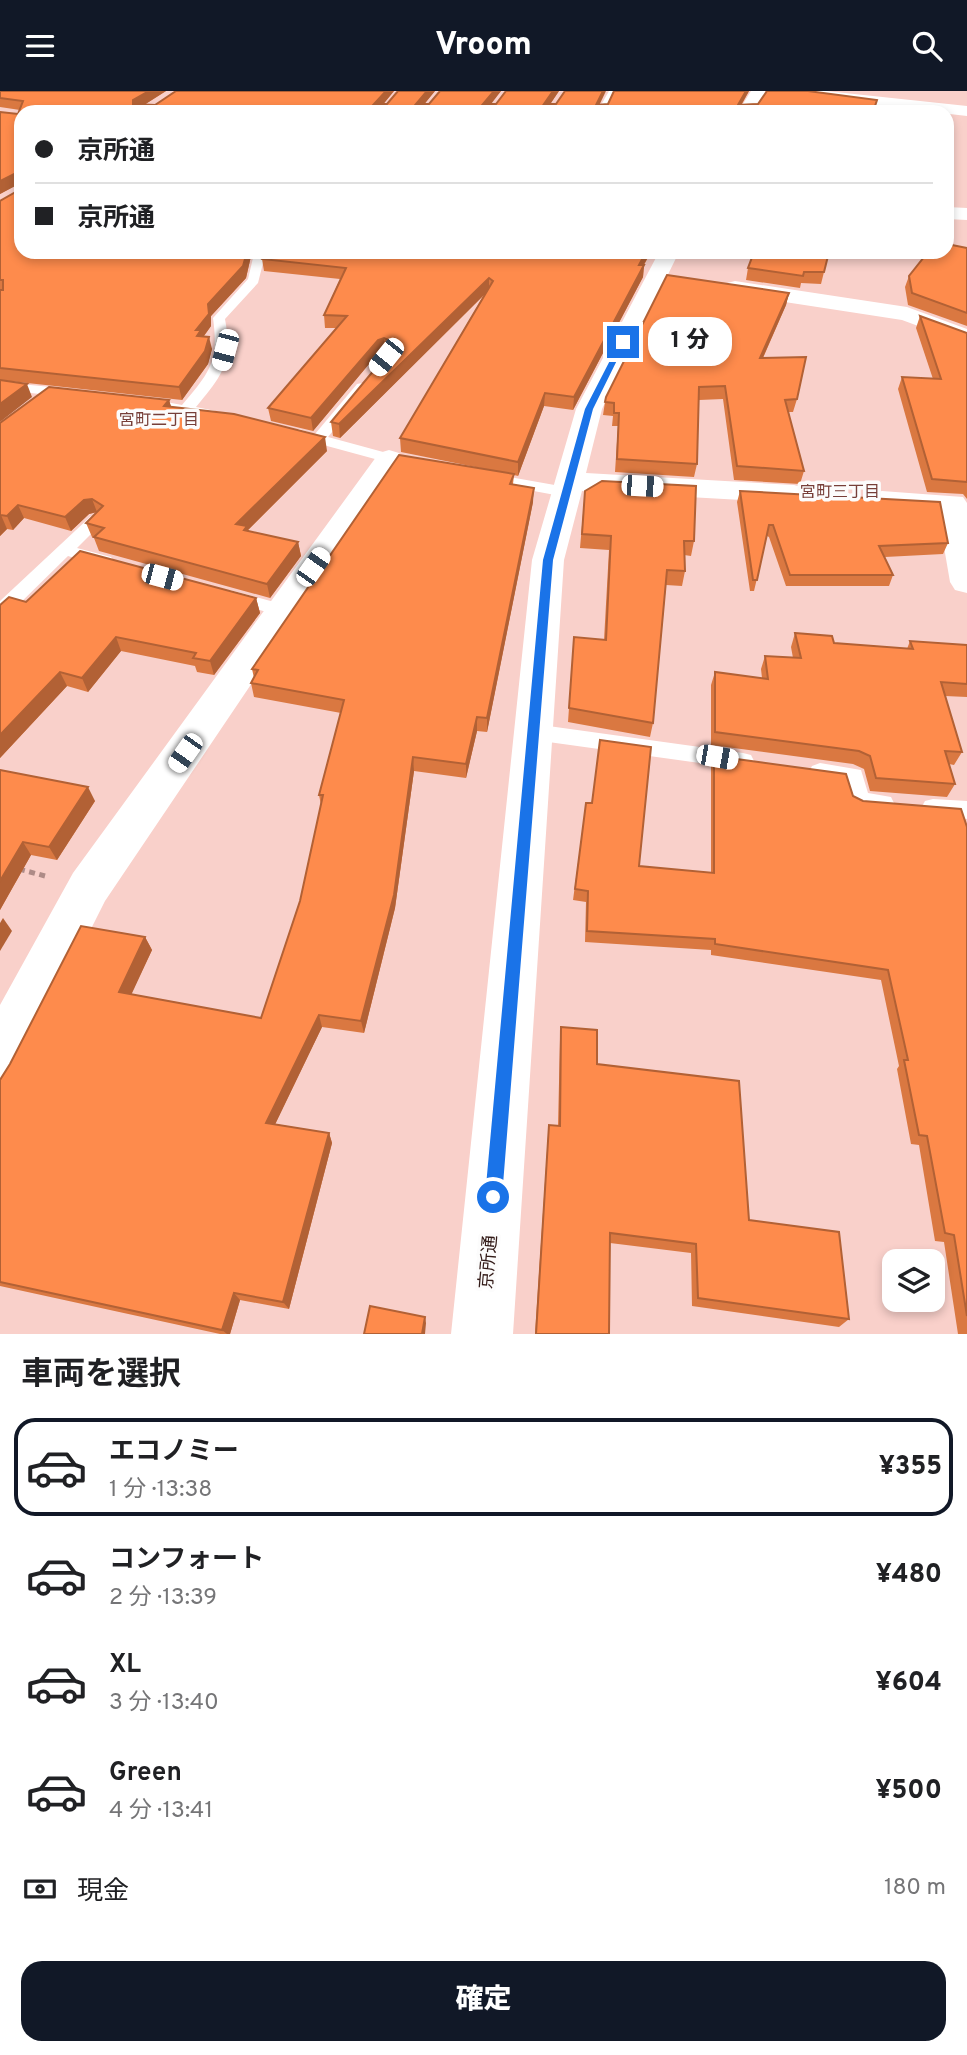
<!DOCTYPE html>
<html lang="ja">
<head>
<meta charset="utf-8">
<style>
	:root { --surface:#fff; --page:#f2f2f2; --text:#202124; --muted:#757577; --line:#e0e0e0; --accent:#111827 }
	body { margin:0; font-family:Overpass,"Noto Sans JP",sans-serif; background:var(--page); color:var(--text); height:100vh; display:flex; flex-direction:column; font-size:26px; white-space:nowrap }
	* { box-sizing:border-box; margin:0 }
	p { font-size:23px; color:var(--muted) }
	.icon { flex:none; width:38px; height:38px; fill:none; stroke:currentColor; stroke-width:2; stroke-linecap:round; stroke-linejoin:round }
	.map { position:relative; height:1243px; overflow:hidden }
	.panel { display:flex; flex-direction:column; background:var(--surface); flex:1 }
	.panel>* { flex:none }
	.top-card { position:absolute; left:14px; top:14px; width:940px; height:154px; border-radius:21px; box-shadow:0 4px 10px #0003; display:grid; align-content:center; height:154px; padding:0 21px; background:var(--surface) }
	.controls { position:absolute; left:882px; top:1158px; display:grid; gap:14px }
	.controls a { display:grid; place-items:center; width:63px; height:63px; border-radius:14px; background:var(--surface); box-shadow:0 4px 10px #0003; font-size:35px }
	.end { position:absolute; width:32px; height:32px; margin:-16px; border:9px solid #1a73e8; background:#fff; box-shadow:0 0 0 4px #fff }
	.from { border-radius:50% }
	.bubble { position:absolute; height:49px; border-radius:21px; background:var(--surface); box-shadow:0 4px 10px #0003; font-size:23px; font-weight:800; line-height:49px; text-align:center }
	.car { position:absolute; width:21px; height:42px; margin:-21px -10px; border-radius:9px; box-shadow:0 0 5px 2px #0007; background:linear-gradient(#fff 24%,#345 0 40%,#fff 0 76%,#345 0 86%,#fff 0) }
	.top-card b { display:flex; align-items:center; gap:24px; height:66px; font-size:26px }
	.top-card b+b { border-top:2px solid var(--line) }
	.top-card i { width:18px; height:18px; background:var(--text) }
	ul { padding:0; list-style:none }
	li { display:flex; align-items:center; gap:21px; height:98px; margin:0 14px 10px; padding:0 7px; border:4px solid transparent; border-radius:21px }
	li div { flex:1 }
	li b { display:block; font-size:26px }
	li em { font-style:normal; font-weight:800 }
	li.active { border-color:var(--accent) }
	li>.icon { width:63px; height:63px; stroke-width:1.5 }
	h2 { padding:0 21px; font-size:32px; line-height:84px }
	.pay { display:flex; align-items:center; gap:18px; height:77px; padding:0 21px; font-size:26px }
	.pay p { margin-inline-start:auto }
	.primary-button { display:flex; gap:14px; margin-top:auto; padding:14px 21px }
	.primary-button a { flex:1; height:80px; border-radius:21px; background:var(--accent); color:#fff; font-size:28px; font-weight:800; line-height:80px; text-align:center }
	header { display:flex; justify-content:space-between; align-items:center; height:91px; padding:0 21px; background:var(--accent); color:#fff; font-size:32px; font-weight:800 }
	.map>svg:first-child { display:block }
</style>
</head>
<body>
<header><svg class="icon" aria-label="menu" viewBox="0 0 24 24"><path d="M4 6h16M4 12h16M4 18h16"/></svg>Vroom<svg class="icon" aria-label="search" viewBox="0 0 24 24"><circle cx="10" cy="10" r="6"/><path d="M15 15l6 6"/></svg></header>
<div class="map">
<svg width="967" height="1243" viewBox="0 0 967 1243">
	<rect width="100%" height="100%" fill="#f9d0ca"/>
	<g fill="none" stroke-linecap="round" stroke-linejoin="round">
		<path stroke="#ae8b87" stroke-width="5" stroke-dasharray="6 4.5" stroke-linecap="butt" d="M 19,778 L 45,785"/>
		<g fill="#fff" fill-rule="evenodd">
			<path d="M 609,0 L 617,0 L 605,21 L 597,21 Z"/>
			<path d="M 259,161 L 272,161 L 264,168 L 258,192 L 225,228 C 233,272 223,283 196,316 L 225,322 L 225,328 L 140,314 L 140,308 L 145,307 L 182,314 C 210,281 219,271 213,227 L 248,188 L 253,167 Z"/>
			<path d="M 0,291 L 71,298 L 78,302 L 71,306 L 0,299 Z"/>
			<path d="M 362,292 L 369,296 L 328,346 L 409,368 L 409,374 L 397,374 L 294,346 L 291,343 L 299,338 L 315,343 L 357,293 Z"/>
			<path d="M 486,382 L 566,396 L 574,401 L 566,406 L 480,390 L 478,387 Z"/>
			<path d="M 97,424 L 105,429 L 77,457 L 111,466 L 114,470 L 111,474 L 105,476 L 68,465 L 7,525 L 0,527 L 0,510 L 91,425 Z"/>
			<path d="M 230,499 L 289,515 L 291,519 L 282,525 L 223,509 L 221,505 Z"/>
			<path d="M 534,633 L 743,662 L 751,664 L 754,670 L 751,676 L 743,678 L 534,649 L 526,647 L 523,641 L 526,635 Z"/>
			<path d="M 820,672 L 861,679 L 868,702 L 891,706 L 894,712 L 891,718 L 883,721 L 850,716 L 843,692 L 812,687 L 809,681 L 812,675 Z"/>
			<path d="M 933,708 L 967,710 L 967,728 L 925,724 L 921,717 L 925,710 Z"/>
		</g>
		<g fill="#fff" fill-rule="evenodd">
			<path d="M 751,0 L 765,0 L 766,3 L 754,21 L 738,21 Z"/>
			<path d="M 659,161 L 679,161 L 602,318 L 586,382 L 794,394 L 805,397 L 809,403 L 805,409 L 794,412 L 582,400 L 564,469 L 513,1243 L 451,1243 L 532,469 L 576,318 Z"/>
			<path d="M 735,190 L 907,216 L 967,238 L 967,253 L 902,229 L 727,202 L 724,197 L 727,192 Z"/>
			<path d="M 389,359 L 399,362 L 403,368 L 105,810 L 18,983 L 0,990 L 0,914 L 73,782 L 379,362 Z"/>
			<path d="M 882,400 L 963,406 L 967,412 L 967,502 L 955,499 L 950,491 L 938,421 L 871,415 L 867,409 L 871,403 Z"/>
		</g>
		<g fill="#fff" fill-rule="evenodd">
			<path d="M 779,0 L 826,0 L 967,15 L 967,25 L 786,4 Z"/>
			<path d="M 947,116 L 967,117 L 967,129 L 947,128 Z"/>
		</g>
	</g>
	<g fill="#da7841">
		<path d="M 0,0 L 166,0 L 144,14 L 155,14 L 176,0 L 394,0 L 383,13 L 387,13 L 398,0 L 435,0 L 424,13 L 429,13 L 440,0 L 501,0 L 490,13 L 496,13 L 506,0 L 559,0 L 550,13 L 608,13 L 614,0 L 749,0 L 742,13 L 877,9 L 874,21 L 21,21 L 21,161 L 256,161 L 251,165 L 246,187 L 211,225 L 211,235 L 204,245 L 212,258 L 208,273 L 182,309 L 0,289 L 0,110 L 19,99 L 18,93 L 0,103 L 0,21 L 18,23 L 20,19 L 0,16 Z"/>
		<path d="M 967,157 L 967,235 L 908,214 L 905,196 L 909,185 Z"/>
		<path d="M 264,161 L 651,161 L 644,174 L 643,186 L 573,319 L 544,315 L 518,385 L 514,384 L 513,393 L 533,411 L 487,641 L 477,640 L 466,687 L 414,680 L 395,817 L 364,942 L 322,936 L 275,1033 L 329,1042 L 332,1052 L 289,1218 L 240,1209 L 230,1243 L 220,1243 L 0,1195 L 0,989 L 145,846 L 152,859 L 131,903 L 261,927 L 300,810 L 321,714 L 319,704 L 341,622 L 254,606 L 251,592 L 254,587 L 252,578 L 495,380 L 401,361 L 400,347 L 484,204 L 340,347 L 333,345 L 331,331 L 389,261 L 385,259 L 379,261 L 313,340 L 271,330 L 268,317 L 336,237 L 325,237 L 324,224 L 340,188 L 264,180 L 262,168 Z"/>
		<path d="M 829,161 L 821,193 L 801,192 L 800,197 L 746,189 L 748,177 Z"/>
		<path d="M 789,202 L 786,214 L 763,267 L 797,308 L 793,321 L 788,321 L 804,380 L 800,393 L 734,389 L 723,308 L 699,309 L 697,373 L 694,386 L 615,381 L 618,335 L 612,335 L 613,325 L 603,324 L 605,311 Z"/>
		<path d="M 920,225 L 967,242 L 967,408 L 963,403 L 927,401 L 898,298 L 902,286 L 933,288 L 916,237 Z"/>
		<path d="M 169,309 L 171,316 L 327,360 L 248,439 L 248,440 L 298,451 L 301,465 L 270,507 L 99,460 L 94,447 L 92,446 L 86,432 L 97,421 L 89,423 L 71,440 L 24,427 L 13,439 L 7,438 L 0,445 L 0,332 Z"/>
		<path d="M 585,400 L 694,450 L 691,465 L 684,464 L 685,480 L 682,495 L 666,494 L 653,632 L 650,646 L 568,631 L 574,546 L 604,549 L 609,459 L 580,457 Z"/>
		<path d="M 740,400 L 948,452 L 943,463 L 885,466 L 893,484 L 889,495 L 786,495 L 769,446 L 767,445 L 754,500 L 750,500 L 737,411 Z"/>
		<path d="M 256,507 L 260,522 L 214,584 L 197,581 L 195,575 L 121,560 L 88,601 L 67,595 L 0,667 L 0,514 L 26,511 Z"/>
		<path d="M 795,542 L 834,552 L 907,558 L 910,550 L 967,554 L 967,606 L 945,605 L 962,661 L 954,674 L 949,673 L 955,693 L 947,706 L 870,700 L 864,678 L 853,673 L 711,654 L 711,594 L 715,581 L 762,587 L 761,578 L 765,565 L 793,567 L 791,556 Z"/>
		<path d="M 714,665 L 853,705 L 863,710 L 967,736 L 967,1243 L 958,1243 L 944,1151 L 935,1150 L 919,1054 L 911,1053 L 897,978 L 899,975 L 881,889 L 711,864 L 711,859 L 585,851 L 586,811 L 573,809 L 586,712 L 639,775 L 711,782 L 711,676 Z"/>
		<path d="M 0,679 L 95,710 L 57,769 L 31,764 L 0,819 Z"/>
		<path d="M 561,936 L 749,1129 L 849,1228 L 839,1236 L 692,1215 L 691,1162 L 610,1152 L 609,1243 L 535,1243 L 548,1045 L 549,1034 L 558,1034 L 560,949 Z"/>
	</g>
	<g fill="#b26135">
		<path d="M 149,0 L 166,0 L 136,19 L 133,13 L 133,9 Z"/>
		<path d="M 386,0 L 394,0 L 377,21 L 374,13 Z"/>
		<path d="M 427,0 L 435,0 L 418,21 L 416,13 Z"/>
		<path d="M 494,0 L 501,0 L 485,21 L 483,13 Z"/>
		<path d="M 553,0 L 559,0 L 545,21 L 544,13 Z"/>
		<path d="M 603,0 L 606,0 L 596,21 L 596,14 Z"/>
		<path d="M 746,0 L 749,0 L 737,21 L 738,14 Z"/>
		<path d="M 18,81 L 21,92 L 0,103 L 0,90 Z"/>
		<path d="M 247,161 L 256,161 L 251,165 L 246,187 L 211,225 L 211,235 L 203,246 L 200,257 L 196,239 L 208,213 Z"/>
		<path d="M 646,161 L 651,161 L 637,185 L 639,174 Z"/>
		<path d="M 644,174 L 643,186 L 573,319 L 574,306 Z"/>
		<path d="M 489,187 L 489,199 L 340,347 L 339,333 Z"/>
		<path d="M 789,202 L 786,214 L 757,280 L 760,267 Z"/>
		<path d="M 209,246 L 212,258 L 208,273 L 182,309 L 179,296 Z"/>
		<path d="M 384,247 L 385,259 L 379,261 L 313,340 L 311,327 L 378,249 Z"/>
		<path d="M 27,293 L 32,306 L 0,331 L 0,313 Z"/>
		<path d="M 545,302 L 544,315 L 518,385 L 518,371 Z"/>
		<path d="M 169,309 L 173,322 L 164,315 Z"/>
		<path d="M 325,346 L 327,360 L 248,439 L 250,449 L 236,433 Z"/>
		<path d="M 534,397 L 533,411 L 487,641 L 487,627 Z"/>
		<path d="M 92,408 L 97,421 L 89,423 L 71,440 L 65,426 L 84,409 Z"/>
		<path d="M 18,414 L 24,427 L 13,439 L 7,425 Z"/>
		<path d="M 1,424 L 7,438 L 0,445 L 0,425 Z"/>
		<path d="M 298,451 L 301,465 L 270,507 L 267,493 Z"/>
		<path d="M 256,507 L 260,522 L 214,584 L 210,570 Z"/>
		<path d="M 116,546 L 121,560 L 88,601 L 82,587 Z"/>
		<path d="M 60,581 L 67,595 L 0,667 L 0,644 Z"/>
		<path d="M 477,626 L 477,640 L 466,687 L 466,673 Z"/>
		<path d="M 413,666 L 414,680 L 395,817 L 364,942 L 361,930 Z"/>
		<path d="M 88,696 L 95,710 L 57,769 L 49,756 Z"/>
		<path d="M 23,751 L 31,764 L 0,819 L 0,790 Z"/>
		<path d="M 3,827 L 12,840 L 0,860 L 0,832 Z"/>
		<path d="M 145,846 L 152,859 L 127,913 L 119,901 Z"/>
		<path d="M 319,924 L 322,936 L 271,1042 L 266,1032 Z"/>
		<path d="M 329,1042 L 332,1052 L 289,1218 L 283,1211 Z"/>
		<path d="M 234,1202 L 240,1209 L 230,1243 L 227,1243 L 222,1239 Z"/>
		<path d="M 425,1226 L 426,1232 L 425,1243 L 422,1243 Z"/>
	</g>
	<g fill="#fe8b4c" stroke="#b26135" stroke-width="2">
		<path d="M 0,0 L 149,0 L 133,9 L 133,13 L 155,14 L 176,0 L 386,0 L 374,13 L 387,13 L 398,0 L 427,0 L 416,13 L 429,13 L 440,0 L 494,0 L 483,13 L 496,13 L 506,0 L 553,0 L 544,13 L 556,13 L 565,0 L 603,0 L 596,14 L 608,13 L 614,0 L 746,0 L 738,14 L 758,13 L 767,0 L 808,0 L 877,9 L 873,21 L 21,21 L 21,161 L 247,161 L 243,175 L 208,213 L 209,223 L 196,239 L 201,239 L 197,245 L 209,246 L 205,260 L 179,296 L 0,277 L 0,199 L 3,199 L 3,189 L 0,189 L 0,110 L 19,99 L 18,81 L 0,90 L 0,21 L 18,23 L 23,10 L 0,7 Z"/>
		<path d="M 947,153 L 967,157 L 967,222 L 912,202 L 909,185 L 928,161 L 947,161 Z"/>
		<path d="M 264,161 L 646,161 L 639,174 L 644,174 L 574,306 L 545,302 L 518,371 L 400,347 L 493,190 L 489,187 L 339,333 L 331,331 L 394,255 L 393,251 L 384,247 L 378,249 L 311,327 L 268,317 L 347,225 L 324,224 L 346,177 L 262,168 Z"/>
		<path d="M 754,161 L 829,161 L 824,181 L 804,181 L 803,185 L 748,177 Z"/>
		<path d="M 667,184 L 789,202 L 760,267 L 806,266 L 797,308 L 785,309 L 804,380 L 737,375 L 725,295 L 699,296 L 697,373 L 617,368 L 619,322 L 614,322 L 614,312 L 605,311 L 606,306 Z"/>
		<path d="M 920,225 L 967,242 L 967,391 L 932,388 L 902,286 L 941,288 Z"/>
		<path d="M 0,289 L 27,293 L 0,313 Z"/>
		<path d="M 49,296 L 169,309 L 164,315 L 234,323 L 325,346 L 236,433 L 247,435 L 244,439 L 298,451 L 267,493 L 94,446 L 104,437 L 86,432 L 103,415 L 92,408 L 84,409 L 65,426 L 18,414 L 7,425 L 1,424 L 0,425 L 0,332 Z"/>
		<path d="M 399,364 L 514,383 L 510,393 L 534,397 L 487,627 L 477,626 L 466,673 L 413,666 L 394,804 L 361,930 L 319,924 L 266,1032 L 329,1042 L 283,1211 L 234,1202 L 222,1239 L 0,1191 L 0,989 L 10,973 L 81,835 L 145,846 L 119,901 L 261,927 L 300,810 L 323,704 L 319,704 L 344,609 L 251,592 L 258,579 L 252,578 Z"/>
		<path d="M 602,390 L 696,395 L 694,450 L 684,450 L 685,480 L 667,479 L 653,632 L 569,617 L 574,546 L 606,549 L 611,445 L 582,443 L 585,400 Z"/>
		<path d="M 740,400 L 940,411 L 948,452 L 879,455 L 893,484 L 790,484 L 773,434 L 769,434 L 757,489 L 753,489 Z"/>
		<path d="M 80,460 L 256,507 L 210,570 L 193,567 L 196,562 L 116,546 L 82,587 L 60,581 L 0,644 L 0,514 L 9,506 L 26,511 Z"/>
		<path d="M 795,542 L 832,545 L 834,552 L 913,558 L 910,550 L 967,554 L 967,593 L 941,591 L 962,661 L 945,660 L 955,693 L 876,687 L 870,665 L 859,660 L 715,641 L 715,581 L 768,588 L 765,565 L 801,567 Z"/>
		<path d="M 600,649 L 651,656 L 639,775 L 714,782 L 714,665 L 846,683 L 853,705 L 863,710 L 961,718 L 967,736 L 967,1225 L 954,1144 L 945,1142 L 927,1045 L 919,1044 L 904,969 L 908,969 L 888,879 L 715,853 L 715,848 L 587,840 L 588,800 L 575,798 L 586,712 L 592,712 Z"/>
		<path d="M 0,679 L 88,696 L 49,756 L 23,751 L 0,790 Z"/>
		<path d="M 561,936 L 597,939 L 597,973 L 739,990 L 749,1129 L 839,1141 L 849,1228 L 698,1207 L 696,1153 L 610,1142 L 609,1243 L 536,1243 L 549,1034 L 560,1035 Z"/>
		<path d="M 370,1215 L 425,1226 L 422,1243 L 364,1243 Z"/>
	</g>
	<path fill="#1a73e8" d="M 620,250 L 626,251 L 593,318 L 553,469 L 502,1106 L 499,1112 L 493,1115 L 487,1112 L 485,1106 L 543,469 L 585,318 Z"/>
	<g text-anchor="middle" stroke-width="7" stroke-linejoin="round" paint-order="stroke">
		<g font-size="16" fill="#773f39" stroke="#fcfcfc">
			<text x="159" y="334">宮町二丁目</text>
			<text x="840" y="406">宮町三丁目</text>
		</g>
		<g font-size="18" fill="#321a17" stroke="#fcfcfc">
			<text transform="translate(488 1171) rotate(-85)" y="6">京所通</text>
		</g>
	</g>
</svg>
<div class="controls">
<a><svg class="icon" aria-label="layers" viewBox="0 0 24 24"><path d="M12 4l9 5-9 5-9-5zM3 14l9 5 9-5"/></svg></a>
</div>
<i class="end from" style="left:493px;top:1106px"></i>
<i class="end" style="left:623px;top:251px"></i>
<div class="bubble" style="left:648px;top:226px;width:84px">1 分</div>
<i class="car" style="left:225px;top:259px;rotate:195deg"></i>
<i class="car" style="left:386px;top:266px;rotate:219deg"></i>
<i class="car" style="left:642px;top:395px;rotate:93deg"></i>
<i class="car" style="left:313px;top:476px;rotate:35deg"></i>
<i class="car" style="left:162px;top:486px;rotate:105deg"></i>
<i class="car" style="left:185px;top:662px;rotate:215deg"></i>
<i class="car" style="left:717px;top:666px;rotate:100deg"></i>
<div class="top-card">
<b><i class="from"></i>京所通</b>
<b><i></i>京所通</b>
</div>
</div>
<section class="panel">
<h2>車両を選択</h2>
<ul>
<li class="active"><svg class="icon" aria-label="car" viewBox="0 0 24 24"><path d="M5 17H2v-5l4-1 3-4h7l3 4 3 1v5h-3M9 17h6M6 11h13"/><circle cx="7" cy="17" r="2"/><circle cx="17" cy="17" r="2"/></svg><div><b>エコノミー</b><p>1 分 · 13:38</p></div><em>¥355</em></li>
<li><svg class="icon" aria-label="car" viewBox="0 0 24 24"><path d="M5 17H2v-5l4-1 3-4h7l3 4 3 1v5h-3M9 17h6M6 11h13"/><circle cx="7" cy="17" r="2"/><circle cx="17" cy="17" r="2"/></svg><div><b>コンフォート</b><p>2 分 · 13:39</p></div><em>¥480</em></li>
<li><svg class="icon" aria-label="car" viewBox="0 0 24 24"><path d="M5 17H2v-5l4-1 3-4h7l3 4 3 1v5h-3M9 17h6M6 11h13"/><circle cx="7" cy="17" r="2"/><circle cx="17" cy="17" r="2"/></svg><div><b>XL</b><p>3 分 · 13:40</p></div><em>¥604</em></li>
<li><svg class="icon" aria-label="car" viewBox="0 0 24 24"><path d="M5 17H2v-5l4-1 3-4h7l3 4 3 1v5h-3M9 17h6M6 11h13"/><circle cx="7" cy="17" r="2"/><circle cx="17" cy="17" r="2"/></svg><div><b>Green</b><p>4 分 · 13:41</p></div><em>¥500</em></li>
</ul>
<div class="pay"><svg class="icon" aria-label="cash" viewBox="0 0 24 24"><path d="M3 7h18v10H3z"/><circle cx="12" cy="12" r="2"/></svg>現金<p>180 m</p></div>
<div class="primary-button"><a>確定</a></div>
</section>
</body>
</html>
